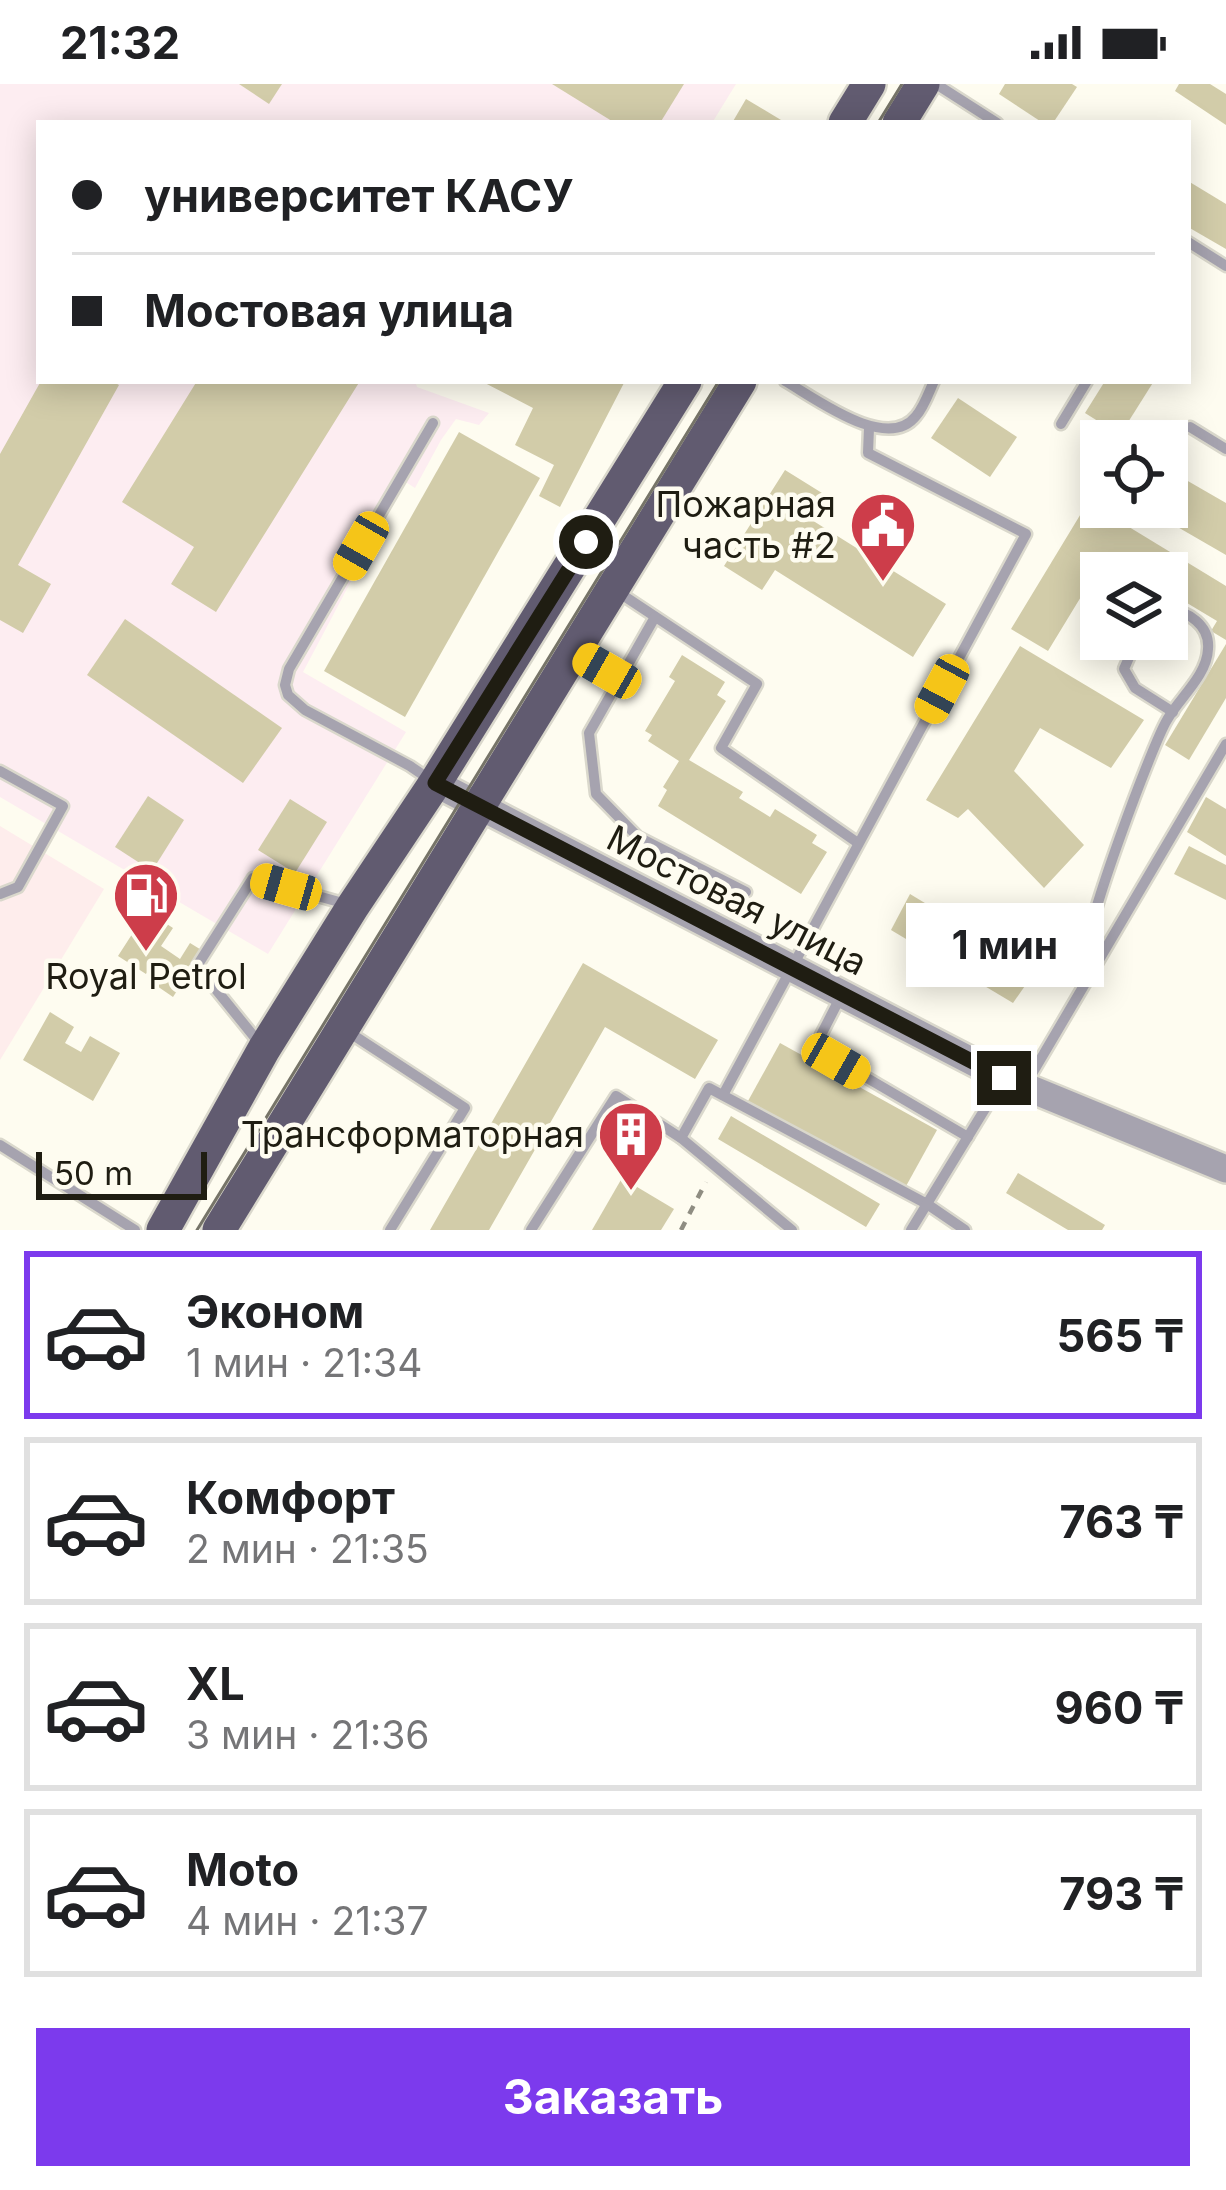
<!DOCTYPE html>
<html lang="ru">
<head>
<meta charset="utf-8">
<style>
	:root { --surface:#fff; --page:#f2f2f2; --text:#202124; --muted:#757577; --line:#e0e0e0; --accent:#7c3aed }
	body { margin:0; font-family:Inter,sans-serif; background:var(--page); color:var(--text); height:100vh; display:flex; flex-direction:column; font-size:45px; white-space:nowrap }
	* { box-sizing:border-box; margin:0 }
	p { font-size:39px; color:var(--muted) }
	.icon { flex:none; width:66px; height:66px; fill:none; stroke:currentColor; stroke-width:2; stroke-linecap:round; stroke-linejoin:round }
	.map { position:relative; height:1146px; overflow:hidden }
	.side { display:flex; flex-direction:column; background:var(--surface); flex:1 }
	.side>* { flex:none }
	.guide { position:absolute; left:36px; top:36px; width:1155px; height:264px; border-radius:0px; box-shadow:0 6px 30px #0003; display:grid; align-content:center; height:264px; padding:0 36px; background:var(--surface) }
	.tools { position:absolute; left:1080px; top:336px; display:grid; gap:24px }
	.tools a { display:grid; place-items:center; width:108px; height:108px; border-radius:0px; background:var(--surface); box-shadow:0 6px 30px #0003; font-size:60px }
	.scale { position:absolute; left:36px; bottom:30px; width:171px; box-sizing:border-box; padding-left:12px; border:6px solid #1f1d12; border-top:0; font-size:33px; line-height:42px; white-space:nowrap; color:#1f1d12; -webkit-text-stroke:9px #fefcf0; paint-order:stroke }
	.end { position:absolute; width:54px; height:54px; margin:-27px; border:15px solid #1f1d12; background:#fff; box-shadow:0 0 0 6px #fff }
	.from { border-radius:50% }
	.bubble { position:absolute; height:84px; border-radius:0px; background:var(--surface); box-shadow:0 6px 30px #0003; font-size:39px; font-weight:700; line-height:84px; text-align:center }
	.car { position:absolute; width:36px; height:72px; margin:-36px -18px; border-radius:15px; box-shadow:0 0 9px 3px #0007; background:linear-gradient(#f5c518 24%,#345 0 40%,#f5c518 0 76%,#345 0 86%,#f5c518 0) }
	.guide b { display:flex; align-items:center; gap:42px; height:114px; font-size:45px }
	.guide b+b { border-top:3px solid var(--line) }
	.guide i { width:30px; height:30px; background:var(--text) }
	ul { padding:21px 0 0; list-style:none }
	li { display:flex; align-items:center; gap:36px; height:168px; margin:0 24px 18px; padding:0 12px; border:6px solid var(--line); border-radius:0px }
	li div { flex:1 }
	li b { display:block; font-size:45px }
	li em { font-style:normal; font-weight:700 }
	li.active { border-color:var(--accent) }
	li>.icon { width:108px; height:108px; stroke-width:1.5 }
	.action { display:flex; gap:24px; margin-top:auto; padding:24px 36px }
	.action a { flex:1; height:138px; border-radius:0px; background:var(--accent); color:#fff; font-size:48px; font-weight:700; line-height:138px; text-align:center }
	.status { display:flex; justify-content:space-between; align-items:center; height:84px; padding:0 60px; background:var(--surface); direction:ltr }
	.status svg { height:33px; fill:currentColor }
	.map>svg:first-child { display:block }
</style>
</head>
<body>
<div class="status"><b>21:32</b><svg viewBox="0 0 49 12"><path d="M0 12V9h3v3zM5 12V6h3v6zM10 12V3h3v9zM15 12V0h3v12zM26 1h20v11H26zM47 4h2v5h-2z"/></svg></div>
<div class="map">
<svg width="1226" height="1146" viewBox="0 0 1226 1146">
	<rect width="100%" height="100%" fill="#fefcf0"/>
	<path fill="#feedec" d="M 0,742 L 104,805 L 0,976 Z"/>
	<path fill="#fdedf1" d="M 0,0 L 736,0 L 712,39 L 39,39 L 39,297 L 415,297 L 417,303 L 489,329 L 479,341 L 456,335 L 441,356 L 415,404 L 404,397 L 303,588 L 406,648 L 268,870 L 0,713 Z"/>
	<g fill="#d2cca9">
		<path d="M 239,0 L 282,0 L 269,20 Z"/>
		<path d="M 552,0 L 684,0 L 660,39 L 615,39 Z"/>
		<path d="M 1005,0 L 1072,0 L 1077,3 L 1053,39 L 1043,39 L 999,10 Z"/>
		<path d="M 1179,0 L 1210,0 L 1226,10 L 1226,41 L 1175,7 Z"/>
		<path d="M 746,15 L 786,39 L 732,39 Z"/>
		<path d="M 1188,97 L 1226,120 L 1226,165 L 1188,143 Z"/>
		<path d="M 41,297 L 112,297 L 119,301 L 18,481 L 51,500 L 23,549 L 0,536 L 0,370 Z"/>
		<path d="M 197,297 L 360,297 L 216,528 L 171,500 L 194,463 L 122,418 Z"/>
		<path d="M 481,297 L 625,297 L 560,423 L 539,412 L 554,381 L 515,361 L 533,324 Z"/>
		<path d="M 1105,297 L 1154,297 L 1120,351 L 1085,329 Z"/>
		<path d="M 958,314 L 1017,353 L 990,393 L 931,354 Z"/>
		<path d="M 459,348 L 540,394 L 405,633 L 324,587 Z"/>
		<path d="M 1167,385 L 1226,419 L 1226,471 L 1143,423 L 1167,423 Z"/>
		<path d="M 785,386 L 822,409 L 807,433 L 946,520 L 913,573 L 775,486 L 762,506 L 724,482 Z"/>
		<path d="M 1088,418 L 1226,502 L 1226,556 L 1211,547 L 1217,537 L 1167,507 L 1167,489 L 1138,489 L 1107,470 L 1048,567 L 1011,545 Z"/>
		<path d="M 125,535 L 282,644 L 243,699 L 87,591 Z"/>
		<path d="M 1226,560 L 1226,614 L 1189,676 L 1165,661 Z"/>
		<path d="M 1020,562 L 1144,636 L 1111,684 L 1040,644 L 1014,687 L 1084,761 L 1044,804 L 968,725 L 958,734 L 926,716 Z"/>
		<path d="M 682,571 L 725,598 L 717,611 L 726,617 L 689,676 L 743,708 L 739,714 L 770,733 L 775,725 L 817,751 L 812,759 L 827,768 L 801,810 L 658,722 L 667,706 L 663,703 L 679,677 L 648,657 L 652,651 L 645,647 L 675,597 L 669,593 Z"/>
		<path d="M 148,712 L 184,736 L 152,787 L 115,763 Z"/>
		<path d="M 1206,713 L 1226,725 L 1226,772 L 1187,748 Z"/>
		<path d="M 290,715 L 327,738 L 295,789 L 258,766 Z"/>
		<path d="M 1189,762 L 1226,781 L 1226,816 L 1174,790 Z"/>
		<path d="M 910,810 L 1036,886 L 1013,919 L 891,846 Z"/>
		<path d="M 147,827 L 173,844 L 161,862 L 180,875 L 190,859 L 203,867 L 173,913 L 157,902 L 168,886 L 155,877 L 146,890 L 118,872 Z"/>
		<path d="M 583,879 L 718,956 L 695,995 L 605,943 L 489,1146 L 430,1146 Z"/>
		<path d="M 50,928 L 74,943 L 65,959 L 81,968 L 90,952 L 120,969 L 93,1017 L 23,976 Z"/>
		<path d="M 780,959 L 937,1046 L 905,1104 L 748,1017 Z"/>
		<path d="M 731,1032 L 880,1120 L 866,1143 L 718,1055 Z"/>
		<path d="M 1018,1089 L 1105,1141 L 1102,1146 L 1068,1146 L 1006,1109 Z"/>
		<path d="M 622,1094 L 674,1125 L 661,1146 L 592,1146 Z"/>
	</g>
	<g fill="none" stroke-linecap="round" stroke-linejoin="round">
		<defs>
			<g id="service">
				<path d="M 936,0 L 997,39"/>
				<path d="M 1188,158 L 1226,182"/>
				<path d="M 785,297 C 815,314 887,369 916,332 C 924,323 929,308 934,297"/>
				<path d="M 1061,340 L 1087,297"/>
				<path d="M 1190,343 L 1226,365"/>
				<path d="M 615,506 L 757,600 L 721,664 L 858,759"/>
				<path d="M 655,533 L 589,649 L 596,710 L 638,753 L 746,808"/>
				<path d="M 1137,555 L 1124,585 L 1135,604 L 1173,628"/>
				<path d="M 576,569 L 619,595"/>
				<path d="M 0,687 L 63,722 L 18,803 L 0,810"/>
				<path d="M 429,695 L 410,682 L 305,626 L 288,611 L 285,601 L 289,585 L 433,339"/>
				<path d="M 1097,879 C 1094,874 1089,869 1088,863 C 1085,842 1152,661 1167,636 C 1179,614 1207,592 1208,565 C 1210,541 1188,527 1167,525"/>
				<path d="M 842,910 L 821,951 L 826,970 L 968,1053"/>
				<path d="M 347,947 L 465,1024 L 390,1146"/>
				<path d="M 260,960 L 197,882 L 253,794 L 350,821"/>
				<path d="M 1026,1000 L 1226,660"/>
				<path d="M 723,1011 L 1026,450 L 868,369 L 869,344"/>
				<path d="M 681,1054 L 709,1004 L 927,1120 L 965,1146"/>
				<path d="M 0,1061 L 135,1146"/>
				<path d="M 531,1146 L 616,1012 L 681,1054 L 792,1146"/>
				<path d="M 911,1146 L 1002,997"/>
			</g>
			<path id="tertiary" d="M 435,699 L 1004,994 L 1226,1085"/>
			<g id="primary">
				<path d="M 845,39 L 869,0"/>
				<path d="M 899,39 L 923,0"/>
				<path d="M 163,1146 L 264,965 L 353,822 L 435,699 L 685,297"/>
				<path d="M 219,1146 L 740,297"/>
			</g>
		</defs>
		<use href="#service" stroke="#dad8cc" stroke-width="15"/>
		<use href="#tertiary" stroke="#dad8cc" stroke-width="32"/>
		<use href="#primary" stroke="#dad8cc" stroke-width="38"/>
		<path stroke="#8f8d82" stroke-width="4.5" stroke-dasharray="9 9" stroke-linecap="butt" d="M 681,1146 L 706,1098"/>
		<use href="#service" stroke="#a6a3af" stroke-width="10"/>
		<use href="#tertiary" stroke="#a6a3af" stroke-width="27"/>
		<use href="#primary" stroke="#615b70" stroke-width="33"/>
		<g stroke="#767468" stroke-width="3">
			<path d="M 878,39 L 902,0"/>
			<path d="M 197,1146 L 719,297"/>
		</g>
	</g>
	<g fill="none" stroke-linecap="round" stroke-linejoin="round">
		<path stroke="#1f1d12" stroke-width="15" d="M 586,458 L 435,699 L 1004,994"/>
	</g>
	<defs>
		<symbol id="civic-pin" viewBox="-11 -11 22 30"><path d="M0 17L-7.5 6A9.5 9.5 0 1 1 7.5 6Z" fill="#cd3d4a" stroke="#fefcf0"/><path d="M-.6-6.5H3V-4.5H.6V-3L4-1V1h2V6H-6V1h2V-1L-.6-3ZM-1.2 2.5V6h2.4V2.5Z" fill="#fff"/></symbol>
		<symbol id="fuel-pin" viewBox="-11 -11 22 30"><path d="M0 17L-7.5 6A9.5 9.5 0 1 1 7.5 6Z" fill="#cd3d4a" stroke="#fefcf0"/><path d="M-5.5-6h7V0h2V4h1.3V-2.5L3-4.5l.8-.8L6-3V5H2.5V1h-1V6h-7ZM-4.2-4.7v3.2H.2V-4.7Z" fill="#fff"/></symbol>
		<symbol id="building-pin" viewBox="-11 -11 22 30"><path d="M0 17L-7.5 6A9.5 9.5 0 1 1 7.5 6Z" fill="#cd3d4a" stroke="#fefcf0"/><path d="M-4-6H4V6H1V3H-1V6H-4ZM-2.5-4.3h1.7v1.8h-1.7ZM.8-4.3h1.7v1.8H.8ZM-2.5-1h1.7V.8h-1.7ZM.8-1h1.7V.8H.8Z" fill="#fff"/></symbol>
	</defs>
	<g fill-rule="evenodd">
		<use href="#civic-pin" x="845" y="403" width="76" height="104"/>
		<use href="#fuel-pin" x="108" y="773" width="76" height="104"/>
		<use href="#building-pin" x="593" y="1012" width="76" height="104"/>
	</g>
	<g text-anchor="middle" stroke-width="9" stroke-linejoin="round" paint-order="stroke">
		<g font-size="36" fill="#1f1d12" stroke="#fefcf0" text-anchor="end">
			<text x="836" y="433">Пожарная<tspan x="836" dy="41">часть #2</tspan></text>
			<text x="146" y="905" text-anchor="middle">Royal Petrol</text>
			<text x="584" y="1063">Трансформаторная</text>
		</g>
		<g font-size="36" fill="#1f1d12" stroke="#fefcf0">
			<text transform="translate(737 816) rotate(27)" y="13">Мостовая улица</text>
		</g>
	</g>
</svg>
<div class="tools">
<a><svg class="icon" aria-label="locate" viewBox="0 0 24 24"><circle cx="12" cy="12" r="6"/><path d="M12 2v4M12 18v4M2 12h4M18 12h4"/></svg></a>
<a><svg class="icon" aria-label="layers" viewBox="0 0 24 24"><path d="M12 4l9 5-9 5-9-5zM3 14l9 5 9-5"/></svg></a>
</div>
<div class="scale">50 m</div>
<i class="end from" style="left:586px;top:458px"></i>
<i class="end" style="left:1004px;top:994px"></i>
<div class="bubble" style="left:906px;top:819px;width:198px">1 мин</div>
<i class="car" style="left:361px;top:462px;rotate:210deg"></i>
<i class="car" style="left:607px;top:587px;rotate:300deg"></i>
<i class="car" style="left:942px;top:605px;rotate:208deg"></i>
<i class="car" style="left:286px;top:803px;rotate:286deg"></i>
<i class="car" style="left:836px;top:977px;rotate:120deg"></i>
<div class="guide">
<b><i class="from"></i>университет КАСУ</b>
<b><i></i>Мостовая улица</b>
</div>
</div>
<section class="side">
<ul>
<li class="active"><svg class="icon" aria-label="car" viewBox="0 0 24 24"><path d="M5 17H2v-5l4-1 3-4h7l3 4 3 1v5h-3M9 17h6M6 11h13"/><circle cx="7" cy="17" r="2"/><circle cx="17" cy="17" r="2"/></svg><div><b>Эконом</b><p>1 мин · 21:34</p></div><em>565 ₸</em></li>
<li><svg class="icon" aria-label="car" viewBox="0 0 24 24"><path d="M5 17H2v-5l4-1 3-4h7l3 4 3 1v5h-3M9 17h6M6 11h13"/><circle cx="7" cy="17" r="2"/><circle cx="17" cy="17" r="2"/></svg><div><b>Комфорт</b><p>2 мин · 21:35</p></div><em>763 ₸</em></li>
<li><svg class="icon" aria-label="car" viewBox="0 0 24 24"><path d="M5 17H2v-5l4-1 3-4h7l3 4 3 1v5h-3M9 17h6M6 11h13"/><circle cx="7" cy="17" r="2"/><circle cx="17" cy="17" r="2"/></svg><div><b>XL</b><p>3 мин · 21:36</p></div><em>960 ₸</em></li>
<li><svg class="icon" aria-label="car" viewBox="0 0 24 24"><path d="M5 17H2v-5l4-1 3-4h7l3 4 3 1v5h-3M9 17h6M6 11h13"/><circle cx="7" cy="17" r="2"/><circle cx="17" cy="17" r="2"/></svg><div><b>Moto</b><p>4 мин · 21:37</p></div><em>793 ₸</em></li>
</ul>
<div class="action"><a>Заказать</a></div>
</section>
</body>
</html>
